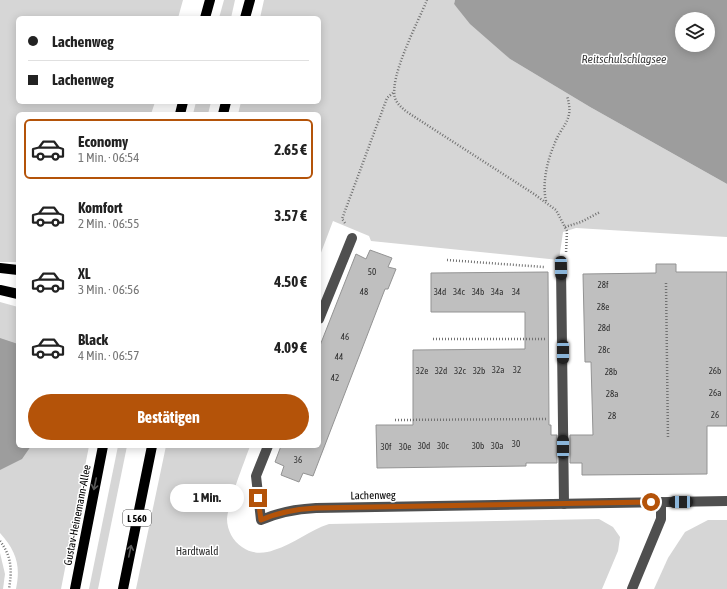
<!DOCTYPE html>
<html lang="de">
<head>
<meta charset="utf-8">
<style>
	:root { --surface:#fff; --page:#f6f6f6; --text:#222; --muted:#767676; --line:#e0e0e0; --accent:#b45309 }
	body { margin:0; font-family:"Asap Condensed",sans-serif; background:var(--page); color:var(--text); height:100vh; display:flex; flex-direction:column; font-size:15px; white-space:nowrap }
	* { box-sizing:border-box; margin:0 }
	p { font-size:13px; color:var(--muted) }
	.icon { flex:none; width:22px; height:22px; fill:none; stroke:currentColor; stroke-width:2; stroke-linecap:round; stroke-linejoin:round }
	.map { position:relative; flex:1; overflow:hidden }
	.drawer { position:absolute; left:16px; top:112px; width:305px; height:336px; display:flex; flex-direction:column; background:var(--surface); border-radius:6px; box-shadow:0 2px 10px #0003 }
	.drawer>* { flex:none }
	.banner { position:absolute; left:16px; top:16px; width:305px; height:88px; border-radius:6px; box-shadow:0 2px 10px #0003; display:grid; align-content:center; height:88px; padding:0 12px; background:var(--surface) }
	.tools { position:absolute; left:675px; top:12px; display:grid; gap:8px }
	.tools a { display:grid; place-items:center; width:40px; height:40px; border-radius:50%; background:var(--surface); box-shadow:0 2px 10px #0003; font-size:20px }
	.end { position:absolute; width:18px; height:18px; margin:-9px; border:5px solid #b45309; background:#fff; box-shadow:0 0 0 2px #fff }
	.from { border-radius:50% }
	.bubble { position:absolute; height:28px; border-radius:14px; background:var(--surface); box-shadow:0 2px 10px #0003; font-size:13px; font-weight:700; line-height:28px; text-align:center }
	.car { position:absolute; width:12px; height:24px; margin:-12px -6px; border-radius:5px; box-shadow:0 0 3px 1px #0007; background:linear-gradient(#222 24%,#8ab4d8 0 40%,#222 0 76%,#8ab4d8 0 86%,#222 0) }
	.banner b { display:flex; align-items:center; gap:14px; height:38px; font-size:15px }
	.banner b+b { border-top:1px solid var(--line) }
	.banner i { width:10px; height:10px; background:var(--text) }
	ul { padding:7px 0 0; list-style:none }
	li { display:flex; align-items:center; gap:12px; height:60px; margin:0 8px 6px; padding:0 4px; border:2px solid transparent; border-radius:6px }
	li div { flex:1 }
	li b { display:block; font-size:15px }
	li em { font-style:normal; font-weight:700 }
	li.selected { border-color:var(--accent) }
	li>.icon { width:36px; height:36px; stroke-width:1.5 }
	.primary-button { display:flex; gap:8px; margin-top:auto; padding:8px 12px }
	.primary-button a { flex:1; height:46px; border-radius:24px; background:var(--accent); color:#fff; font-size:16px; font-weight:700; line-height:46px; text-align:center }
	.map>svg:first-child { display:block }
</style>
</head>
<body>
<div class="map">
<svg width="727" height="589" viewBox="0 0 727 589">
	<rect width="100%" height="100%" fill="#fff"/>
	<g fill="#d6d6d6">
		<path d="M 0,0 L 183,0 L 178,18 L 18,18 L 18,102 L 155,102 L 151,114 L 18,114 L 18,262 L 0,262 Z"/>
		<path d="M 224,0 L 235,0 L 231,18 L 219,18 Z"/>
		<path d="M 264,0 L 455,0 L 454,4 L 510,59 L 590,107 L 727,184 L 727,237 L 576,228 L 563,232 L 559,260 L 371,241 L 369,236 L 333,221 L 319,258 L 319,114 L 238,114 L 241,102 L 319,102 L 319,18 L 260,18 Z"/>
		<path d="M 196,102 L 211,102 L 208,114 L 193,114 Z"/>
		<path d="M 0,302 L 18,307 L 18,446 L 89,446 L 61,589 L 16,589 C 21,565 16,551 0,533 Z"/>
		<path d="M 118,446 L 127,446 L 98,589 L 89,589 Z"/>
		<path d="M 166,446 L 250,446 C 244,463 228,503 227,519 C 227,530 233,541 242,547 C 251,554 264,554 274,550 C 294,544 310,530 329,524 L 599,519 L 613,527 L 620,537 L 618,551 L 602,589 L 136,589 Z"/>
		<path d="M 708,520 L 727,520 L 727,589 L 654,589 L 668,558 L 685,532 Z"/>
		<path d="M 0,553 L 5,574 L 3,589 L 0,589 Z"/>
	</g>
	<g fill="#9d9d9d" fill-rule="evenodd">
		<path d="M 455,0 L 727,0 L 727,184 L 590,107 L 510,59 L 470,24 L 454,4 ZM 682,19 L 708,19 L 708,45 L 682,45 Z"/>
		<path d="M 0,338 L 18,344 L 18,446 L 31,446 L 22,459 L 0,470 Z"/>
	</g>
	<g fill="#bfbfbf" stroke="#939393">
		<path d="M 370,250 L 392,258 L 388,267 L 396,269 L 388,289 L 385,289 L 313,476 L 303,473 L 299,482 L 281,475 L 284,466 L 275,462 L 281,446 L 319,446 L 319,348 L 356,254 L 366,259 Z"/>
		<path d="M 656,264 L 676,264 L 676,272 L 727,272 L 727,426 L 707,426 L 707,474 L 582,475 L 582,463 L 570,463 L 570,435 L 593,435 L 591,362 L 585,362 L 583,274 L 656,273 Z"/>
		<path d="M 548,272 L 549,425 L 551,425 L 551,435 L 557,435 L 557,463 L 526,463 L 526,466 L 377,468 L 376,425 L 413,425 L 413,350 L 525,349 L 525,312 L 431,312 L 431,273 Z"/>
	</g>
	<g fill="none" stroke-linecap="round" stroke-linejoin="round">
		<g stroke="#717171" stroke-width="2.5" stroke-dasharray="1 2" stroke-linecap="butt">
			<path d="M 427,0 C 418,22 389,77 395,98 C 397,104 402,108 407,112 L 534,194 L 556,210 L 567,231 L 566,253"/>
			<path d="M 546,201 C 542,183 547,162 554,145 C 561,125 575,121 567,96"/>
			<path d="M 345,223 L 342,219 L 387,98 L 394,92"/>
			<path d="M 565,227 L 581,222 L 600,212"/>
			<path d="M 447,260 L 544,267"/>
			<path d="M 666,283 L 668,439"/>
			<path d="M 433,339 L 546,339"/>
			<path d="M 395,420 L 547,419"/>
			<path d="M 0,541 C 12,557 12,570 9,589"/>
		</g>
		<g stroke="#4f4f4f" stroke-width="10">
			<path d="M 561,268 L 564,504"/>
			<path d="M 319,319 L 352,238"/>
			<path d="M 268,446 L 256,476 L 261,520 C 279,512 297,509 316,508 L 727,501"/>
			<path d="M 632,589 L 661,519 L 661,502"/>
		</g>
		<g stroke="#000" stroke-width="10">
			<path d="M 205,18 L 210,0"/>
			<path d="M 245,18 L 250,0"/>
			<path d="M 180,114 L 183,102"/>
			<path d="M 223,114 L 226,102"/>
			<path d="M 0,268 L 18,270"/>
			<path d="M 0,290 L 18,294"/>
			<path d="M 75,589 L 103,446"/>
			<path d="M 123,589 L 152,446"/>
		</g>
	</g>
	<defs><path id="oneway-shaft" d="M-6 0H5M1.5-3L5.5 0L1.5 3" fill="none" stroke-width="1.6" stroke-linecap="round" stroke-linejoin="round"/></defs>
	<g stroke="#595959">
		<use href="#oneway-shaft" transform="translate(95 484) rotate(102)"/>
		<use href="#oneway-shaft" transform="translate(130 551) rotate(-78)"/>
	</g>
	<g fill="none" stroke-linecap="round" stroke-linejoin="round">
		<path stroke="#b45309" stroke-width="5" d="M 258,498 L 261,520 C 279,512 297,509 316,508 L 651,502"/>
	</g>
	<g text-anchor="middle" stroke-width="3" stroke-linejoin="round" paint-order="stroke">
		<g font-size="9" fill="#303030">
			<text x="372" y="275">50</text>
			<text x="603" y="288">28f</text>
			<text x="364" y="295">48</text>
			<text x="440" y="295">34d</text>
			<text x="459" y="295">34c</text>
			<text x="478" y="295">34b</text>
			<text x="497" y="295">34a</text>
			<text x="516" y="295">34</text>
			<text x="603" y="310">28e</text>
			<text x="604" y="331">28d</text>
			<text x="345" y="340">46</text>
			<text x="604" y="353">28c</text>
			<text x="339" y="360">44</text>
			<text x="498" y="373">32a</text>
			<text x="517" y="373">32</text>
			<text x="422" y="374">32e</text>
			<text x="441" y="374">32d</text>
			<text x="460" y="374">32c</text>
			<text x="479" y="374">32b</text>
			<text x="715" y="374">26b</text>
			<text x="611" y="375">28b</text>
			<text x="335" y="381">42</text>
			<text x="715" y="396">26a</text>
			<text x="612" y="397">28a</text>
			<text x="715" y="418">26</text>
			<text x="612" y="419">28</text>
			<text x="516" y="447">30</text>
			<text x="424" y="449">30d</text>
			<text x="443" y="449">30c</text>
			<text x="478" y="449">30b</text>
			<text x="497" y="449">30a</text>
			<text x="386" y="450">30f</text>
			<text x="405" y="450">30e</text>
			<text x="298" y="463">36</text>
		</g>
		<rect fill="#fff" stroke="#4c4c4c" stroke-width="1" x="123" y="510" width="28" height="16" rx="3"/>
		<g font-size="10" font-weight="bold" fill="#000">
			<text x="137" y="522">L 560</text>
		</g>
		<g font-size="11" fill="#000" stroke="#fff">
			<text transform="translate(373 495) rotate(-1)" y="4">Lachenweg</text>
			<text transform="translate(77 515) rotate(-79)" y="4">Gustav-Heinemann-Allee</text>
		</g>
		<g font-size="11" fill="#2d2d2d" stroke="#fff">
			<text x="197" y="555">Hardtwald</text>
		</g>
		<g font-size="12" font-style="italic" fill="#3e3e3e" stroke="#fff">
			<text x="624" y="63">Reitschulschlagsee</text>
		</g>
	</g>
</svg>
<div class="tools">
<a><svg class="icon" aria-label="layers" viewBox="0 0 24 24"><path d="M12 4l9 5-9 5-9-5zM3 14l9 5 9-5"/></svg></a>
</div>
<i class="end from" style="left:651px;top:502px"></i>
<i class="end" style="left:258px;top:498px"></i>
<div class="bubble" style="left:170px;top:484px;width:74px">1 Min.</div>
<i class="car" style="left:561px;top:268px;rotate:179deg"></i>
<i class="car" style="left:563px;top:352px;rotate:180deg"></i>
<i class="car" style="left:563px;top:447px;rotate:0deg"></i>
<i class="car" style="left:681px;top:502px;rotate:269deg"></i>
<div class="banner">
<b><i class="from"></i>Lachenweg</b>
<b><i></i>Lachenweg</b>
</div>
<section class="drawer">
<ul>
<li class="selected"><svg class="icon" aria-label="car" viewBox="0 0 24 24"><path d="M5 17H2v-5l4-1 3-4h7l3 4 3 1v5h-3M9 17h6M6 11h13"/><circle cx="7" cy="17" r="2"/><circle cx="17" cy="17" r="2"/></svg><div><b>Economy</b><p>1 Min. · 06:54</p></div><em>2.65 €</em></li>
<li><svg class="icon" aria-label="car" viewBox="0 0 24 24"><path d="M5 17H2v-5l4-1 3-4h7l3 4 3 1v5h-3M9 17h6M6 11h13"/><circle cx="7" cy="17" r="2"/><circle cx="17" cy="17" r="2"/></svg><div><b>Komfort</b><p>2 Min. · 06:55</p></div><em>3.57 €</em></li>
<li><svg class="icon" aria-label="car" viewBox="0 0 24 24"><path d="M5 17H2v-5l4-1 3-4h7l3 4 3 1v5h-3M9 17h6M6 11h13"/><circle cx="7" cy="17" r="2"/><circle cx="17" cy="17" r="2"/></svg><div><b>XL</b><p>3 Min. · 06:56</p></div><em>4.50 €</em></li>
<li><svg class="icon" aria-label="car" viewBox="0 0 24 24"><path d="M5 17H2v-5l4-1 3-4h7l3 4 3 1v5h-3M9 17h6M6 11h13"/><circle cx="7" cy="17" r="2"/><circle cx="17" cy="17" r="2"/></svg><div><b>Black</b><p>4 Min. · 06:57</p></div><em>4.09 €</em></li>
</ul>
<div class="primary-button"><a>Bestätigen</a></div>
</section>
</div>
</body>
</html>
